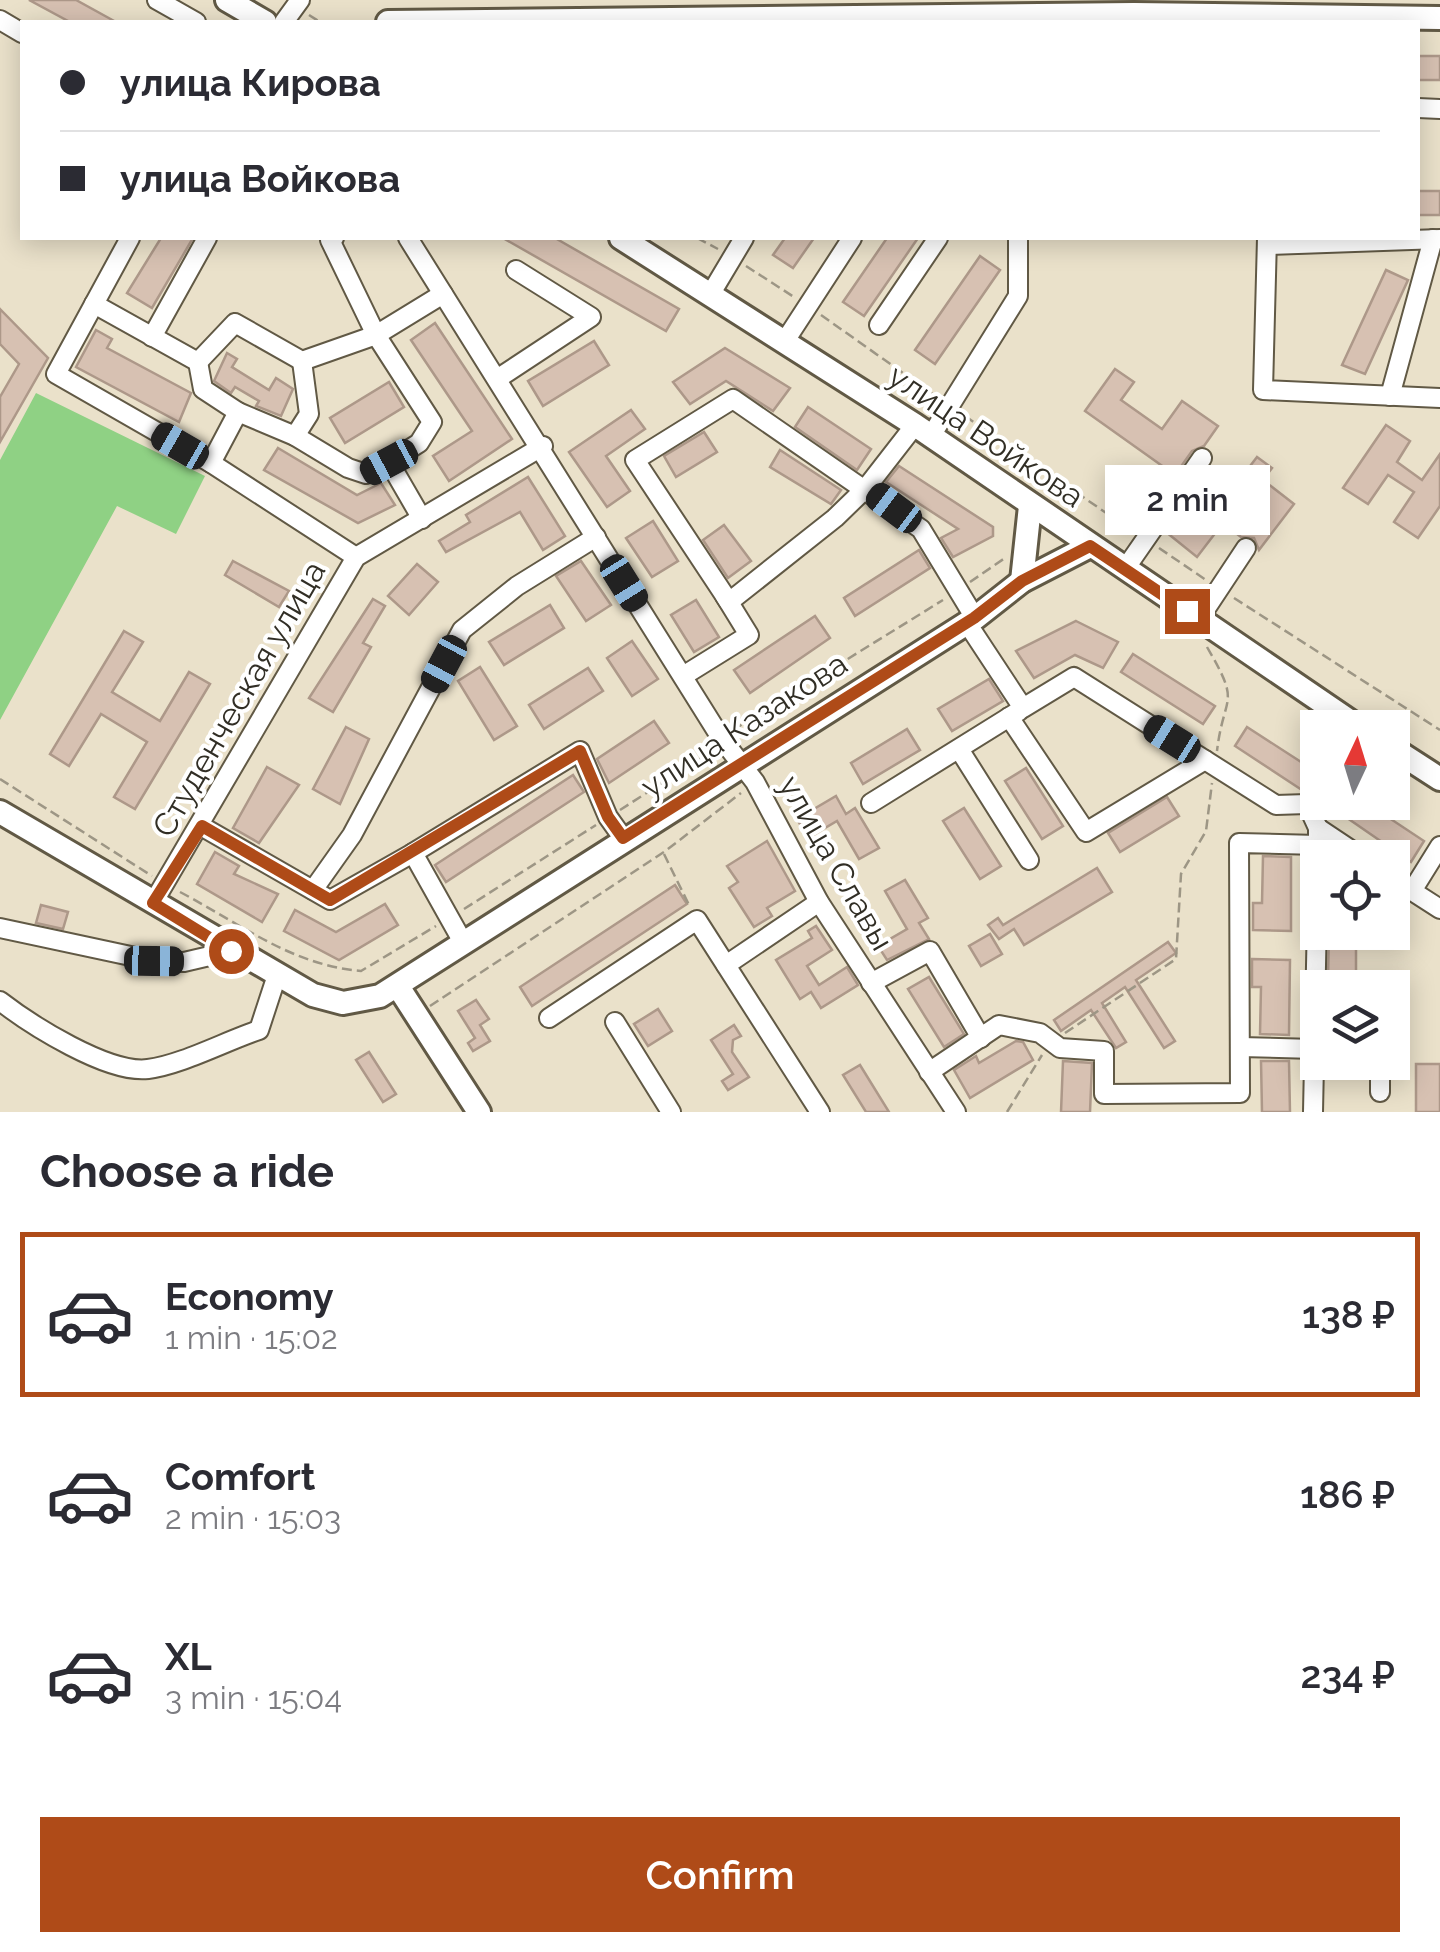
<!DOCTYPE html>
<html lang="en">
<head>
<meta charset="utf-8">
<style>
	:root { --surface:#fff; --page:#f2f2f3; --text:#2b2b33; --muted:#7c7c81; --line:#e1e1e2; --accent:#af4b18 }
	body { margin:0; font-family:Raleway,sans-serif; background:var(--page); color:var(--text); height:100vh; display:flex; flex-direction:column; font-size:38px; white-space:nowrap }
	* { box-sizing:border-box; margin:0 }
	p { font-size:32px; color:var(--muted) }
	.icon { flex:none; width:55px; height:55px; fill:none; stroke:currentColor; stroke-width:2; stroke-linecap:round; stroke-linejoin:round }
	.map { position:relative; height:1112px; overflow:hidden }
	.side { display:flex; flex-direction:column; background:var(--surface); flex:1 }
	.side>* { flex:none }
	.guide { position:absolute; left:20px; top:20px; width:1400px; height:220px; border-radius:0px; box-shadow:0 5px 25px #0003; display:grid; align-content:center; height:220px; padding:0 40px; background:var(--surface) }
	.needle { width:65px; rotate:4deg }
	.fabs { position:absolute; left:1300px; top:710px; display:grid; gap:20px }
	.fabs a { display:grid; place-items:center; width:110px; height:110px; border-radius:0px; background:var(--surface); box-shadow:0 5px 25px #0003; font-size:50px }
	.end { position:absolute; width:45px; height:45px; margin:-22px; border:12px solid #af4b18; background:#fff; box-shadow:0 0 0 5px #fff }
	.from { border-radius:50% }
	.bubble { position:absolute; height:70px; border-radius:0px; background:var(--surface); box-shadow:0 5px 25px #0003; font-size:32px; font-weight:600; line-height:70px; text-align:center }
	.car { position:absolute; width:30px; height:60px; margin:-30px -15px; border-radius:12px; box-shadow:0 0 8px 2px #0007; background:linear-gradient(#222 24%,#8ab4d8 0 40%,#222 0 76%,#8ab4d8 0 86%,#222 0) }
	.guide b { display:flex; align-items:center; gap:35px; height:95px; font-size:38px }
	.guide b+b { border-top:2px solid var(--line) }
	.guide i { width:25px; height:25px; background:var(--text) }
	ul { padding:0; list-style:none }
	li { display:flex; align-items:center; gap:30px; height:165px; margin:0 20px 15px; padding:0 20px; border:5px solid transparent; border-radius:0px }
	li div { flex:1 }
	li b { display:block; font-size:38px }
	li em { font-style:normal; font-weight:600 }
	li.current { border-color:var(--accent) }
	li>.icon { width:90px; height:90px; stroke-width:1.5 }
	h2 { padding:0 40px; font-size:45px; line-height:120px }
	.cta { display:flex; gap:20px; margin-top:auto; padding:20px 40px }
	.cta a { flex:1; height:115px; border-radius:0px; background:var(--accent); color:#fff; font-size:40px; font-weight:600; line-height:115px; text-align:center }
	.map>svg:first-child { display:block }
</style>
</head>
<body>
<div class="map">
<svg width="1440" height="1112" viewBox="0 0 1440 1112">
	<rect width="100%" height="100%" fill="#eae1ca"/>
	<path fill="#8fd184" d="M 36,393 L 205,476 L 176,534 L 117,506 L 0,720 L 0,460 Z"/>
	<g fill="#d7c1b2" stroke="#ad9889" stroke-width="2.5">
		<path d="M 29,0 L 76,0 L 116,22 L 70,22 Z"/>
		<rect x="1418" y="56" width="22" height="24"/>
		<rect x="1418" y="191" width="22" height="24"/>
		<path d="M 161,238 L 193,238 L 152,308 L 127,293 Z"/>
		<path d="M 503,238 L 555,238 L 679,309 L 666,331 Z"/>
		<path d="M 785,238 L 814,238 L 793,268 L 773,255 Z"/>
		<path d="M 887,238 L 918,238 L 864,316 L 843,302 Z"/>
		<path d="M 980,256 L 1000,270 L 935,364 L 915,350 Z"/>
		<path d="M 1386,270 L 1408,280 L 1365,374 L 1342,365 Z"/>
		<path d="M 0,309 L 48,358 L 0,442 L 0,397 L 19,364 L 0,344 Z"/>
		<path d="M 435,323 L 512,439 L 449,481 L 433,456 L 472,431 L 411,340 Z"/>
		<path d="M 96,330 L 112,339 L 107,348 L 191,393 L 179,422 L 76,367 Z"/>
		<path d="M 594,341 L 609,365 L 543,406 L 528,381 Z"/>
		<path d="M 725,348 L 790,388 L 773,411 L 726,381 L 690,404 L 673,382 Z"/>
		<path d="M 227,353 L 237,359 L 232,367 L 269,390 L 276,378 L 293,389 L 281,416 L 256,406 L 259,401 L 235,387 L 231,393 L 214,381 Z"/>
		<path d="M 1115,369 L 1134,382 L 1121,400 L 1162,429 L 1182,401 L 1218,426 L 1204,446 L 1192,451 L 1175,475 L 1085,411 Z"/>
		<path d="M 389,382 L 404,407 L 345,443 L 330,418 Z"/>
		<path d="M 808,407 L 871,449 L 857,470 L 795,427 Z"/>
		<path d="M 631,410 L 645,429 L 606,456 L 630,491 L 607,507 L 569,452 Z"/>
		<path d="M 1386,425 L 1410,441 L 1397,462 L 1422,480 L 1440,454 L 1440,506 L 1418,538 L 1394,522 L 1414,492 L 1388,475 L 1368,504 L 1343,488 Z"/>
		<path d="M 704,432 L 717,452 L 676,477 L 664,456 Z"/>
		<path d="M 278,448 L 357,495 L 381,483 L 395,505 L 358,523 L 264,470 Z"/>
		<path d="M 780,450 L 841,490 L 831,504 L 770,467 Z"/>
		<path d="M 1257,457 L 1272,468 L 1263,480 L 1294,504 L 1259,550 L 1254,538 L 1241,537 L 1223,523 L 1197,557 L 1166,532 L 1204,482 L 1225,499 Z"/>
		<path d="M 899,466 L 993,527 L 993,536 L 953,557 L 941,538 L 958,529 L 886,482 Z"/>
		<path d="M 528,477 L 565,536 L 543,550 L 520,512 L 446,552 L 439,541 L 470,522 L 466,515 Z"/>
		<path d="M 653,521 L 678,561 L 652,577 L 626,538 Z"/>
		<path d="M 724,525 L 751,561 L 728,578 L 703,540 Z"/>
		<path d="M 919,550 L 930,568 L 855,616 L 844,598 Z"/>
		<path d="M 233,561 L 289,591 L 279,607 L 225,575 Z"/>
		<path d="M 581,561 L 611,605 L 586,621 L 556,576 Z"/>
		<path d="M 417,564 L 438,582 L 409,615 L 388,596 Z"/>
		<path d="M 373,599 L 385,606 L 363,643 L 371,647 L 333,712 L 309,698 Z"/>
		<path d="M 696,600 L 719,637 L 694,652 L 671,615 Z"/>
		<path d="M 550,605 L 564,628 L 504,665 L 489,642 Z"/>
		<path d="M 815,616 L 830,638 L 750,693 L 734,670 Z"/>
		<path d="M 1076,621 L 1118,642 L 1103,668 L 1075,655 L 1034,678 L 1016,651 Z"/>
		<path d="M 124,631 L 143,642 L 112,692 L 160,721 L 189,672 L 210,684 L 135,809 L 114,797 L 147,742 L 101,714 L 69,766 L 50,754 Z"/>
		<path d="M 632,641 L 658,679 L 632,696 L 607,658 Z"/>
		<path d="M 1133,654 L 1215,706 L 1203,724 L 1121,672 Z"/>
		<path d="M 480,667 L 517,726 L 494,740 L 458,681 Z"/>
		<path d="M 588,668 L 603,691 L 544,729 L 529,705 Z"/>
		<path d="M 989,679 L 1003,701 L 952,731 L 938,709 Z"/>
		<path d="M 654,721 L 669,743 L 609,783 L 597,759 Z"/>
		<path d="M 346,727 L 369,739 L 340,804 L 313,789 Z"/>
		<path d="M 1247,727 L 1315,771 L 1302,790 L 1235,746 Z"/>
		<path d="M 907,729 L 920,750 L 863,784 L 851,763 Z"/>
		<path d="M 267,767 L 299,785 L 259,843 L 233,828 Z"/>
		<path d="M 1026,768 L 1063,826 L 1042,839 L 1005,781 Z"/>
		<path d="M 573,775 L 584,792 L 446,882 L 435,865 Z"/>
		<path d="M 836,796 L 846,814 L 855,808 L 879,848 L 859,859 L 837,821 L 808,838 L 797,819 Z"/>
		<path d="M 1167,797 L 1179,816 L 1120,852 L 1108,833 Z"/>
		<path d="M 1324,802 L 1365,802 L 1424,841 L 1411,862 Z"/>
		<path d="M 964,808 L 1001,866 L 980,879 L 943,821 Z"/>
		<path d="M 767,841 L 795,891 L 767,908 L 772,916 L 754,927 L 729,888 L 738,882 L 727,866 Z"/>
		<path d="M 215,852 L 239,866 L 234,874 L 278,894 L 262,922 L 197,884 Z"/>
		<path d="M 1263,856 L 1291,857 L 1291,931 L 1253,930 L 1253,903 L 1262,903 Z"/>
		<path d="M 1097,868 L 1112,892 L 1024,945 L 1014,929 L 999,939 L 988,925 L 998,918 L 1003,925 Z"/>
		<path d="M 905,880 L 928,918 L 919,923 L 929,939 L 887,960 L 878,946 L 907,929 L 885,891 Z"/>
		<path d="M 675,885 L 687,904 L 532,1006 L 520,987 Z"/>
		<path d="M 385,904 L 398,925 L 339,960 L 284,931 L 295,910 L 336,932 Z"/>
		<path d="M 41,905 L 68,912 L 63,929 L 36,923 Z"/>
		<path d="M 816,926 L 832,950 L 807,966 L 819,985 L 847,967 L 858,985 L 821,1008 L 811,992 L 800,999 L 776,960 L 812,938 L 808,931 Z"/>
		<path d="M 1329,932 L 1356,932 L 1356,980 L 1328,979 Z"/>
		<path d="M 990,934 L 1002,954 L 981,966 L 969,946 Z"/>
		<path d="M 1168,942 L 1176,953 L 1136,980 L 1175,1041 L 1164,1048 L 1125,987 L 1102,1003 L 1126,1042 L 1116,1048 L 1091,1010 L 1061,1031 L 1054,1020 Z"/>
		<path d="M 1252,959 L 1290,960 L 1289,1035 L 1260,1034 L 1261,987 L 1252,987 Z"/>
		<path d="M 929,977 L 964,1034 L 944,1047 L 908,989 Z"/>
		<path d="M 476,1000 L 489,1019 L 480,1025 L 490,1041 L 473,1051 L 468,1043 L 475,1038 L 458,1011 Z"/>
		<path d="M 658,1009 L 672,1031 L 648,1046 L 634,1024 Z"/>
		<path d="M 734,1025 L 741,1036 L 733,1040 L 732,1052 L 749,1077 L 728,1090 L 722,1081 L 733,1074 L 711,1040 Z"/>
		<path d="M 1016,1041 L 1023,1042 L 1033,1060 L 970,1098 L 954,1070 L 976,1056 L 979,1063 Z"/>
		<path d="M 369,1052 L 396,1094 L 383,1102 L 356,1060 Z"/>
		<path d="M 1063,1061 L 1092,1063 L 1090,1112 L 1061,1112 Z"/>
		<path d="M 1261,1061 L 1289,1061 L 1290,1112 L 1262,1112 Z"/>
		<rect x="1416" y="1064" width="24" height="48"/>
		<path d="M 860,1065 L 889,1112 L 866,1112 L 843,1075 Z"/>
	</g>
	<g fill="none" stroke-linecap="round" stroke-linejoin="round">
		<defs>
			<g id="minor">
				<path d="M 157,0 L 196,22"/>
				<path d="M 0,20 L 22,33"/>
				<path d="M 284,22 L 300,0"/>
				<path d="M 1418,108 L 1440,109"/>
				<path d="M 130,238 L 56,374 L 211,463 L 356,557"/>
				<path d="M 334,238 L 330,240 L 376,335 L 432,422 L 419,443 L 389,462"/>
				<path d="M 408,238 L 721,738 L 755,782 L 819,902 L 956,1112"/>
				<path d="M 1267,238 L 1263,390 L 1440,398"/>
				<path d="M 1267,245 L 1440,239"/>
				<path d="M 710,295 L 744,238"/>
				<path d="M 94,304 L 198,362 L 203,389 L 238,412 L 211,463"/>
				<path d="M 879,325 L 938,238"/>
				<path d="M 152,337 L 207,238"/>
				<path d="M 785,341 L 852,238"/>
				<path d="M 198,362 L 235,323 L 302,361 L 376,335 L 443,294"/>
				<path d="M 497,379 L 591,317 L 516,270"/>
				<path d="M 1390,396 L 1433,239"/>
				<path d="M 238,412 L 295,436 L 309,414 L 302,361"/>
				<path d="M 915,425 L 866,488 L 835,518 L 729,602 L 635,460 L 733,399 L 921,529 L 975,618"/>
				<path d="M 295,436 L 348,468 L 366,474 L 389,462 L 422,519"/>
				<path d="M 931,436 L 1018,296 L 1018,238"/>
				<path d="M 1125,569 L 1202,458"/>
				<path d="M 1199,619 L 1246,548"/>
				<path d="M 967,623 L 1023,708 L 1074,677 L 1276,805 L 1307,804"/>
				<path d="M 683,676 L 749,635 L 725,596"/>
				<path d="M 1009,717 L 1086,832 L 1205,760"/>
				<path d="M 959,749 L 1029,860"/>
				<path d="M 1318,790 L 1307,804 L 1318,828 L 1318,853"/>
				<path d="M 871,803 L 1019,711"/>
				<path d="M 201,826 L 330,900 L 413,853 L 464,944"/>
				<path d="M 1318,828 L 1363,858"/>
				<path d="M 1440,846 L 1412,891 L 1440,909"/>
				<path d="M 413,853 L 580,751 L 608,817 L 623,838"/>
				<path d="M 1392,878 L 1412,891"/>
				<path d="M 313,890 L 352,835 L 462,630 L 517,586 L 596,537"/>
				<path d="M 153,903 L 356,557 L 543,446"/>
				<path d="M 0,928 L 154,961 L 184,962 L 231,951"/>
				<path d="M 726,965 L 819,902"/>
				<path d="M 871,983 L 930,951 L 981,1038"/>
				<path d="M 0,1001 C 31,1025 108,1074 148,1069 C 181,1065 226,1041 259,1030 L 277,975"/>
				<path d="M 549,1018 L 697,920 L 820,1112"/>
				<path d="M 615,1022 L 671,1112"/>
				<path d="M 1240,1047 L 1314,1049"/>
				<path d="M 929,1072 L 999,1025 L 1040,1033 L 1060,1048 L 1104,1051 L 1104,1094 L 1240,1093 L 1239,843 L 1318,845"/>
				<path d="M 1380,1092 L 1380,1062"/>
				<path d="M 1313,1112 L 1318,868"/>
			</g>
			<g id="major">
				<path d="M 227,0 L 265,22"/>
				<path d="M 388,22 L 1134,14 L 1440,18"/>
				<path d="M 621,238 L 915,425 L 1360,728"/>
				<path d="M 1022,581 L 1030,506"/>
				<path d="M 1392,748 L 1440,779"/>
				<path d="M 0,812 L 313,995 L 343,1003 L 380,996 L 975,618 L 1022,581 L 1090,546"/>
				<path d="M 399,988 L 479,1112"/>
			</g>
		</defs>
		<use href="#minor" stroke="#615945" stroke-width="22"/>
		<use href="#major" stroke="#615945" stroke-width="28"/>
		<g stroke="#9d9685" stroke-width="2.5" stroke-dasharray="10 5" stroke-linecap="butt">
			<path d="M 309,15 L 320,22"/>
			<path d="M 697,238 L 718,249"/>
			<path d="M 746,266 L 794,297"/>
			<path d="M 821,315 L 937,397"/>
			<path d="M 965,416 L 1131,530"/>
			<path d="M 1159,548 L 1206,580"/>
			<path d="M 970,582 L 1005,558"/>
			<path d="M 1234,598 L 1440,730"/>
			<path d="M 1207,647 C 1242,707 1224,692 1217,751"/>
			<path d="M 733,730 L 943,600"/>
			<path d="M 0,779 L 152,876"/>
			<path d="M 620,810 L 710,752"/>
			<path d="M 664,854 L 689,905"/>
			<path d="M 180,892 C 241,924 291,965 361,971 L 436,926"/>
			<path d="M 464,909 L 596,825"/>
			<path d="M 430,1006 L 664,852 L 741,793"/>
			<path d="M 1065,1033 L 1176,959 L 1181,874 L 1206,831 L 1212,783"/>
			<path d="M 1007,1112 L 1042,1055"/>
		</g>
		<use href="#minor" stroke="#fff" stroke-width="18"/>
		<use href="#major" stroke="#fff" stroke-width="22"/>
	</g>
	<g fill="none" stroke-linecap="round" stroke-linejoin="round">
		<path stroke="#af4b18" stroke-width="12" d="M 231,951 L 153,903 L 202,826 L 330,900 L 580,751 L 608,817 L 623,838 L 974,618 L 1022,581 L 1090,546 L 1187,611"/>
	</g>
	<g text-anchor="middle" stroke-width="8" stroke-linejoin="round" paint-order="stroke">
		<g font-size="32" fill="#312e25" stroke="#fff">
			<text transform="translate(986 436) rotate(34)" y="11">улица Войкова</text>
			<text transform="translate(239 699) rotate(-60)" y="11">Студенческая улица</text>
			<text transform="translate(744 725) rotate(-33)" y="11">улица Казакова</text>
			<text transform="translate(836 863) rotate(60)" y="11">улица Славы</text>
		</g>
	</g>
</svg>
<div class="fabs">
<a><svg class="needle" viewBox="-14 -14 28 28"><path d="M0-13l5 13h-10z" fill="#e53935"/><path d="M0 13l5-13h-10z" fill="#7c7c81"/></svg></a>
<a><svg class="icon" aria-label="locate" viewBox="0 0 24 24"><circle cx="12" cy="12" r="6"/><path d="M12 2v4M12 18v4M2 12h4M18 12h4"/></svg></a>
<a><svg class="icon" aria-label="layers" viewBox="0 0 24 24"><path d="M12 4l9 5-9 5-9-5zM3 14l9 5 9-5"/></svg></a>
</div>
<i class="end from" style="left:231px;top:951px"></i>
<i class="end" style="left:1187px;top:611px"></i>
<div class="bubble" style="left:1105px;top:465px;width:165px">2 min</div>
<i class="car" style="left:180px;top:446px;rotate:300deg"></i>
<i class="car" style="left:389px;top:462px;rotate:242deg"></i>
<i class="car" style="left:894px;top:508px;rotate:307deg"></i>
<i class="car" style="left:624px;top:583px;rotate:148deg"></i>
<i class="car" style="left:444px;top:664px;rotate:208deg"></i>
<i class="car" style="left:1172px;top:739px;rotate:302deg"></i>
<i class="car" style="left:154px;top:961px;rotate:91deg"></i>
<div class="guide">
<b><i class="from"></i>улица Кирова</b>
<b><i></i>улица Войкова</b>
</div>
</div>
<section class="side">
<h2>Choose a ride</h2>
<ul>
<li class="current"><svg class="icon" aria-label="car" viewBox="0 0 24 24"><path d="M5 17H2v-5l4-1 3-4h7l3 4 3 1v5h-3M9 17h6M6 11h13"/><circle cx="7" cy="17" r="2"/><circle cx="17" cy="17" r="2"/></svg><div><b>Economy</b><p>1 min · 15:02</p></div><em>138 ₽</em></li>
<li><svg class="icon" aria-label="car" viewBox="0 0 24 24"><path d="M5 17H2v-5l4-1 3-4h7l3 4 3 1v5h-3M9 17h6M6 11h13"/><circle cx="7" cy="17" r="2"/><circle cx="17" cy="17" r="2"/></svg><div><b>Comfort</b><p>2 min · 15:03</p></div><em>186 ₽</em></li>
<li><svg class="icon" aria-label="car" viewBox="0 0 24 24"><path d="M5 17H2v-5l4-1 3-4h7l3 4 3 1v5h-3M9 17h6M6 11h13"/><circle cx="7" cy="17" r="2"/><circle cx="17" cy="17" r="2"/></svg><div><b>XL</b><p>3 min · 15:04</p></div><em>234 ₽</em></li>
</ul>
<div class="cta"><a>Confirm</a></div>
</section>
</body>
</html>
